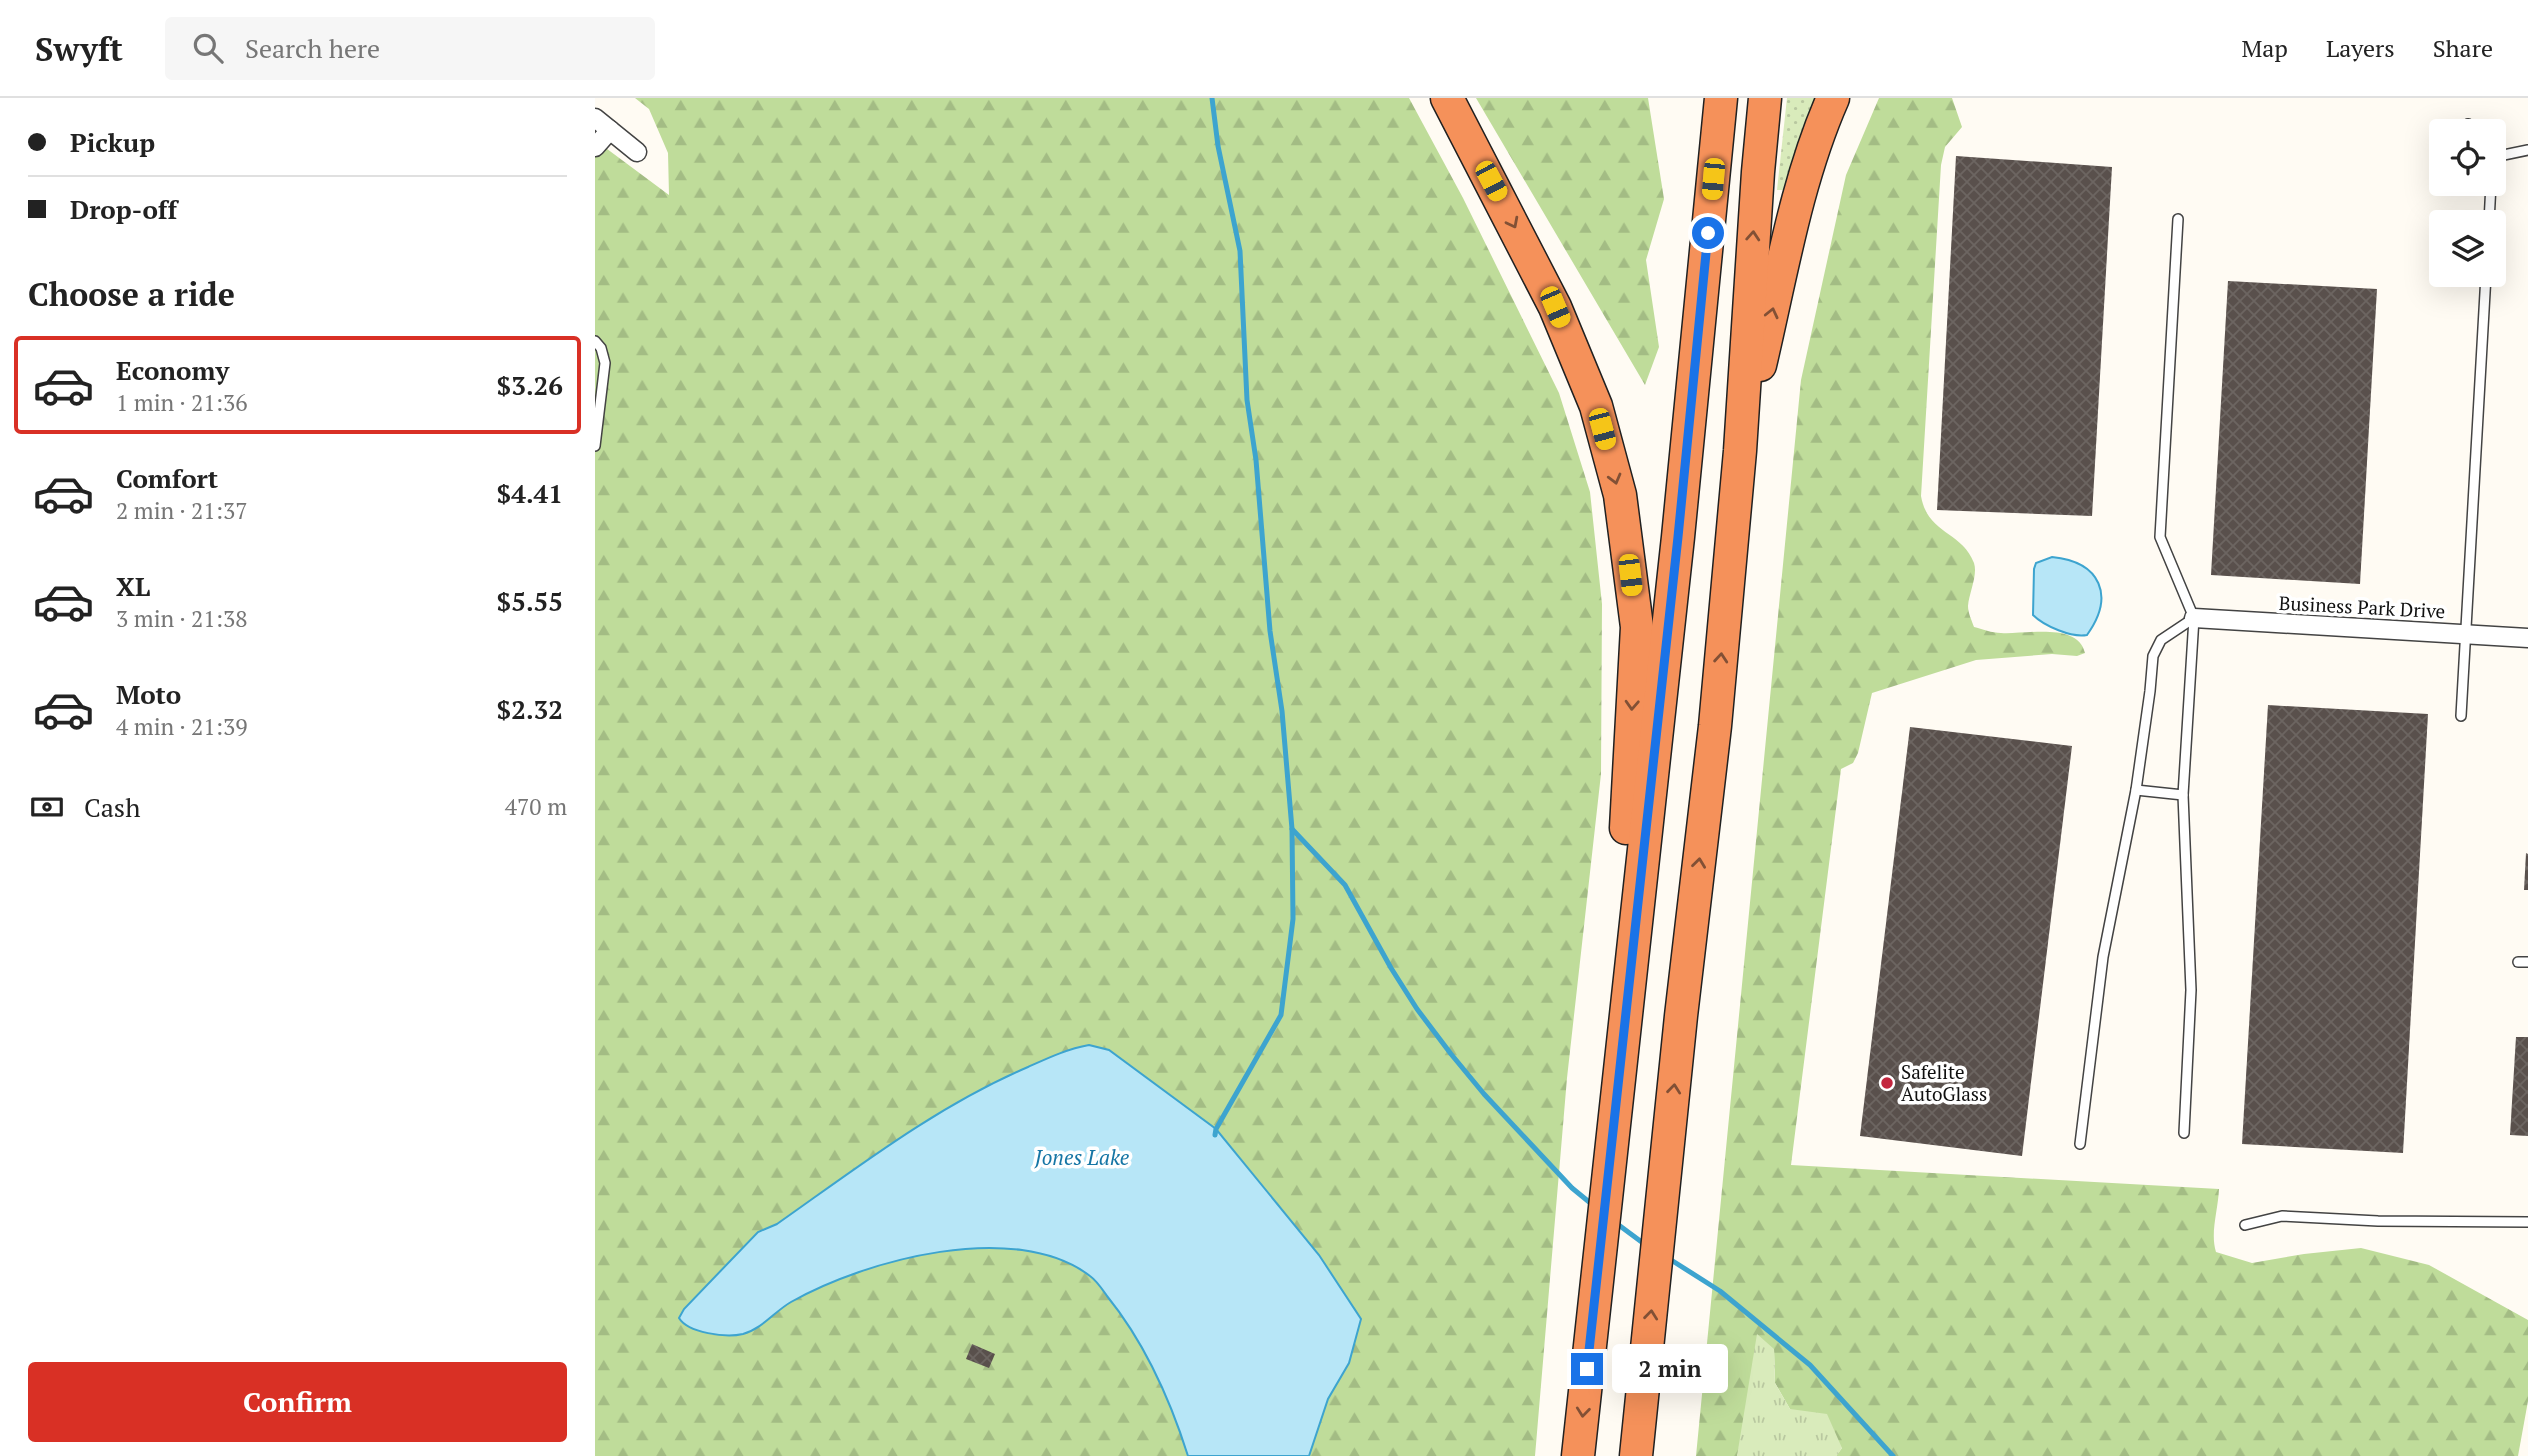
<!DOCTYPE html>
<html lang="en">
<head>
<meta charset="utf-8">
<style>
	:root { --surface:#fff; --page:#f6f6f6; --text:#222; --muted:#767676; --line:#e0e0e0; --accent:#d93025 }
	body { margin:0; font-family:"PT Serif",serif; background:var(--page); color:var(--text); height:100vh; display:flex; flex-direction:column; font-size:26px; white-space:nowrap }
	* { box-sizing:border-box; margin:0 }
	p { font-size:23px; color:var(--muted) }
	.icon { flex:none; width:38px; height:38px; fill:none; stroke:currentColor; stroke-width:2; stroke-linecap:round; stroke-linejoin:round }
	.map { position:relative; flex:1; overflow:hidden }
	.side { display:flex; flex-direction:column; background:var(--surface); width:595px }
	.side>* { flex:none }
	.guide { display:grid; align-content:center; height:154px; padding:0 28px; background:var(--surface) }
	.buttons { position:absolute; left:1834px; top:21px; display:grid; gap:14px }
	.buttons a { display:grid; place-items:center; width:77px; height:77px; border-radius:7px; background:var(--surface); box-shadow:0 7px 28px #0002; font-size:35px }
	.end { position:absolute; width:32px; height:32px; margin:-16px; border:9px solid #1a73e8; background:#fff; box-shadow:0 0 0 4px #fff }
	.from { border-radius:50% }
	.bubble { position:absolute; height:49px; border-radius:7px; background:var(--surface); box-shadow:0 7px 28px #0002; font-size:23px; font-weight:700; line-height:49px; text-align:center }
	.car { position:absolute; width:21px; height:42px; margin:-21px -10px; border-radius:9px; box-shadow:0 0 5px 2px #0007; background:linear-gradient(#f5c518 24%,#345 0 40%,#f5c518 0 76%,#345 0 86%,#f5c518 0) }
	.guide b { display:flex; align-items:center; gap:24px; height:66px; font-size:26px }
	.guide b+b { border-top:2px solid var(--line) }
	.guide i { width:18px; height:18px; background:var(--text) }
	ul { padding:0; list-style:none }
	li { display:flex; align-items:center; gap:21px; height:98px; margin:0 14px 10px; padding:0 14px; border:4px solid transparent; border-radius:7px }
	li div { flex:1 }
	li b { display:block; font-size:26px }
	li em { font-style:normal; font-weight:700 }
	li.on { border-color:var(--accent) }
	li>.icon { width:63px; height:63px; stroke-width:1.5 }
	h2 { padding:0 28px; font-size:32px; line-height:84px }
	.pay { display:flex; align-items:center; gap:18px; height:77px; padding:0 28px; font-size:26px }
	.pay p { margin-inline-start:auto }
	.action { display:flex; gap:14px; margin-top:auto; padding:14px 28px }
	.action a { flex:1; height:80px; border-radius:7px; background:var(--accent); color:#fff; font-size:28px; font-weight:700; line-height:80px; text-align:center }
	header { display:flex; align-items:center; gap:42px; box-sizing:border-box; height:98px; padding:0 35px; background:var(--surface); border-bottom:2px solid var(--line) }
	header strong { font-size:33px }
	nav { display:flex; gap:38px; margin-inline-start:auto; font-size:24px }
	.search { width:490px; height:63px; background:var(--page); display:flex; align-items:center; gap:18px; box-sizing:border-box; padding:0 24px; border-radius:7px; color:var(--muted); font-size:26px }
	main { display:flex; flex:1; min-height:0 }
	.map>svg:first-child { display:block }
</style>
</head>
<body>
<header>
<strong>Swyft</strong>
<div class="search"><svg class="icon" aria-label="search" viewBox="0 0 24 24"><circle cx="10" cy="10" r="6"/><path d="M15 15l6 6"/></svg>Search here</div>
<nav><a>Map</a><a>Layers</a><a>Share</a></nav>
</header>
<main>
<section class="side">
<div class="guide">
<b><i class="from"></i>Pickup</b>
<b><i></i>Drop-off</b>
</div>
<h2>Choose a ride</h2>
<ul>
<li class="on"><svg class="icon" aria-label="car" viewBox="0 0 24 24"><path d="M5 17H2v-5l4-1 3-4h7l3 4 3 1v5h-3M9 17h6M6 11h13"/><circle cx="7" cy="17" r="2"/><circle cx="17" cy="17" r="2"/></svg><div><b>Economy</b><p>1 min · 21:36</p></div><em>$3.26</em></li>
<li><svg class="icon" aria-label="car" viewBox="0 0 24 24"><path d="M5 17H2v-5l4-1 3-4h7l3 4 3 1v5h-3M9 17h6M6 11h13"/><circle cx="7" cy="17" r="2"/><circle cx="17" cy="17" r="2"/></svg><div><b>Comfort</b><p>2 min · 21:37</p></div><em>$4.41</em></li>
<li><svg class="icon" aria-label="car" viewBox="0 0 24 24"><path d="M5 17H2v-5l4-1 3-4h7l3 4 3 1v5h-3M9 17h6M6 11h13"/><circle cx="7" cy="17" r="2"/><circle cx="17" cy="17" r="2"/></svg><div><b>XL</b><p>3 min · 21:38</p></div><em>$5.55</em></li>
<li><svg class="icon" aria-label="car" viewBox="0 0 24 24"><path d="M5 17H2v-5l4-1 3-4h7l3 4 3 1v5h-3M9 17h6M6 11h13"/><circle cx="7" cy="17" r="2"/><circle cx="17" cy="17" r="2"/></svg><div><b>Moto</b><p>4 min · 21:39</p></div><em>$2.32</em></li>
</ul>
<div class="pay"><svg class="icon" aria-label="cash" viewBox="0 0 24 24"><path d="M3 7h18v10H3z"/><circle cx="12" cy="12" r="2"/></svg>Cash<p>470 m</p></div>
<div class="action"><a>Confirm</a></div>
</section>
<div class="map">
<svg width="1933" height="1358" viewBox="0 0 1933 1358">
	<defs>
		<pattern id="grass-dots" width="8" height="8" patternUnits="userSpaceOnUse" patternTransform="scale(1.75)"><rect width="8" height="8" fill="#d9ebbb"/><path d="M2 2h.1M6 6h.1" fill="none" stroke="#b9c8a0" stroke-width="1.8" stroke-linecap="round"/></pattern>
		<pattern id="forest-firs" width="22" height="20" patternUnits="userSpaceOnUse" patternTransform="scale(1.75)"><rect width="22" height="20" fill="#bfdc9a"/><path d="M5 1l3.5 6h-7zM16 11l3.5 6h-7z" fill="#a3bc84"/></pattern>
		<pattern id="park-tufts" width="24" height="20" patternUnits="userSpaceOnUse" patternTransform="scale(1.75)"><rect width="24" height="20" fill="#d9ebbb"/><path d="M3 7l-1-3M5 7V3M7 7l1-3M15 17l-1-3M17 17v-4M19 17l1-3" fill="none" stroke="#b9c8a0"/></pattern>
		<pattern id="building-cross-hatch" width="8" height="8" patternUnits="userSpaceOnUse" patternTransform="scale(1.75)"><rect width="8" height="8" fill="#59504c"/><path d="M0 0l8 8M0 8l8-8" fill="none" stroke="#6c6561"/></pattern>
	</defs>
	<rect width="100%" height="100%" fill="#fffbf3"/>
	<path fill="url(#grass-dots)" d="M 1192,0 L 1223,0 L 1205,38 L 1189,92 L 1182,92 Z"/>
	<g fill="url(#forest-firs)">
		<path d="M 40,0 L 814,0 L 868,100 L 964,295 L 995,394 L 1007,506 L 1006,676 L 972,980 L 940,1358 L 714,1358 L 733,1301 L 754,1265 L 766,1221 L 724,1157 L 621,1031 L 494,947 C 472,951 453,960 433,969 C 342,1009 263,1069 182,1126 L 163,1134 L 89,1211 L 84,1220 L 158,1232 C 171,1223 183,1211 196,1203 C 271,1162 420,1120 495,1178 C 502,1183 507,1191 512,1198 C 550,1245 575,1301 593,1358 L 0,1358 L 0,42 L 74,97 L 73,55 L 54,11 Z"/>
		<path d="M 881,0 L 1053,0 L 1069,101 L 1051,162 L 1064,249 L 1050,287 Z"/>
		<path d="M 1284,0 L 1357,0 L 1367,29 L 1350,49 L 1346,67 L 1326,398 C 1333,437 1366,432 1379,465 C 1383,477 1374,495 1373,508 C 1373,515 1377,523 1379,529 C 1387,531 1397,535 1406,535 C 1428,537 1483,523 1490,555 L 1482,558 L 1457,556 L 1381,562 L 1277,595 L 1263,655 L 1258,665 L 1246,671 L 1196,1067 L 1624,1091 C 1623,1113 1615,1135 1621,1154 L 1657,1165 L 1709,1156 L 1766,1150 L 1834,1167 L 1933,1222 L 1933,1303 L 1923,1358 L 1241,1358 L 1247,1350 L 1195,1311 L 1180,1285 L 1179,1251 L 1142,1358 L 1101,1358 L 1206,282 L 1251,77 Z"/>
	</g>
	<path fill="url(#park-tufts)" d="M 1162,1236 L 1179,1251 L 1180,1285 L 1195,1311 L 1232,1316 L 1247,1350 L 1241,1358 L 1142,1358 Z"/>
	<g fill="#b7e6f7" stroke="#3da4cf" stroke-width="2">
		<path d="M 1457,459 C 1506,464 1520,498 1492,537 C 1477,540 1449,528 1438,517 L 1439,471 L 1441,465 Z"/>
		<path d="M 494,947 L 514,952 L 621,1031 L 724,1157 L 766,1221 L 754,1265 L 733,1301 L 714,1358 L 593,1358 C 575,1301 550,1245 512,1198 C 507,1191 502,1183 495,1178 C 420,1121 270,1162 196,1204 C 180,1213 167,1231 148,1236 C 131,1240 93,1235 84,1220 L 89,1211 L 163,1134 L 182,1126 C 263,1069 342,1008 433,969 C 453,960 472,951 494,947 Z"/>
	</g>
	<g fill="none" stroke-linecap="round" stroke-linejoin="round">
		<g stroke="#3da4cf" stroke-width="5">
			<path d="M 617,0 L 623,48 L 645,153 L 652,302 L 661,362 L 675,533 L 687,613 L 697,731 L 698,821 L 686,917 L 621,1031 L 620,1037"/>
			<path d="M 697,731 L 750,787 L 796,870 L 822,911 L 856,956 L 889,996 L 977,1090 L 999,1108"/>
			<path d="M 1021,1125 L 1052,1148"/>
			<path d="M 1073,1160 L 1125,1193 L 1215,1267 L 1298,1358"/>
		</g>
	</g>
	<g fill="url(#building-cross-hatch)">
		<path d="M 1361,58 L 1517,69 L 1497,418 L 1342,412 Z"/>
		<path d="M 1633,183 L 1782,191 L 1765,486 L 1616,477 Z"/>
		<path d="M 1673,607 L 1833,616 L 1808,1055 L 1647,1046 Z"/>
		<path d="M 1315,629 L 1477,648 L 1427,1058 L 1265,1038 Z"/>
		<path d="M 1931,755 L 1933,756 L 1933,792 L 1929,792 Z"/>
		<path d="M 1921,939 L 1933,939 L 1933,1038 L 1915,1037 Z"/>
		<path d="M 377,1246 L 400,1256 L 394,1270 L 371,1261 Z"/>
	</g>
	<g fill="none" stroke-linecap="round" stroke-linejoin="round">
		<defs>
			<g id="service">
				<path d="M 1873,26 L 1879,33"/>
				<path d="M 1899,59 L 1933,52"/>
				<path d="M 1894,124 L 1896,86"/>
				<path d="M 0,243 L 6,250 L 10,265 L 0,348"/>
				<path d="M 1866,618 L 1891,177"/>
				<path d="M 1541,692 L 1588,697 L 1599,520 L 1565,439 L 1583,121"/>
				<path d="M 1588,697 L 1596,892 L 1589,1035"/>
				<path d="M 1923,864 L 1933,864"/>
				<path d="M 1485,1046 L 1508,859 L 1541,692 L 1555,593 L 1558,558 L 1566,542 L 1599,520"/>
				<path d="M 1650,1127 L 1687,1118 L 1783,1123 L 1933,1124"/>
			</g>
			<g id="minor">
				<path d="M 0,20 L 42,54"/>
				<path d="M 0,49 L 15,32"/>
				<path d="M 1599,520 L 1933,540"/>
			</g>
			<g id="motorway">
				<path d="M 852,0 L 960,209 L 1001,308 L 1025,397 L 1042,529 L 1031,730"/>
				<path d="M 1165,267 C 1186,178 1201,84 1238,0"/>
				<path d="M 983,1358 L 1083,439 L 1126,0"/>
				<path d="M 1041,1358 L 1086,918 L 1120,628 L 1145,353 L 1163,74 L 1170,0"/>
			</g>
		</defs>
		<use href="#service" stroke="#434343" stroke-width="12"/>
		<use href="#minor" stroke="#434343" stroke-width="21"/>
		<use href="#motorway" stroke="#212121" stroke-width="35"/>
		<use href="#service" stroke="#fff" stroke-width="9"/>
		<use href="#minor" stroke="#fff" stroke-width="18"/>
		<use href="#motorway" stroke="#f5915a" stroke-width="32"/>
	</g>
	<defs><path id="oneway-chevron" d="M-2-3.5L2.5 0L-2 3.5" fill="none" stroke-width="1.6" stroke-linecap="round" stroke-linejoin="round" transform="scale(1.75)"/></defs>
	<g stroke="#825035">
		<use href="#oneway-chevron" transform="translate(918 125) rotate(63)"/>
		<use href="#oneway-chevron" transform="translate(1158 138) rotate(-86)"/>
		<use href="#oneway-chevron" transform="translate(1177 215) rotate(-77)"/>
		<use href="#oneway-chevron" transform="translate(1020 381) rotate(75)"/>
		<use href="#oneway-chevron" transform="translate(1126 560) rotate(-85)"/>
		<use href="#oneway-chevron" transform="translate(1037 607) rotate(93)"/>
		<use href="#oneway-chevron" transform="translate(1104 765) rotate(-83)"/>
		<use href="#oneway-chevron" transform="translate(1079 991) rotate(-84)"/>
		<use href="#oneway-chevron" transform="translate(1056 1217) rotate(-84)"/>
		<use href="#oneway-chevron" transform="translate(988 1314) rotate(96)"/>
	</g>
	<g fill="none" stroke-linecap="round" stroke-linejoin="round">
		<path stroke="#1a73e8" stroke-width="9" d="M 992,1271 L 1083,439 L 1113,135"/>
	</g>
	<circle fill="#c3253d" stroke="#fff" stroke-width="2.5" cx="1292" cy="985" r="7"/>
	<g text-anchor="middle" stroke-width="7" stroke-linejoin="round" paint-order="stroke">
		<g font-size="19" fill="#101010" stroke="#fff">
			<text transform="translate(1767 509) rotate(3)" y="7">Business Park Drive</text>
		</g>
		<g font-size="19" fill="#101010" stroke="#fff" text-anchor="start">
			<text x="1306" y="981">Safelite<tspan x="1306" dy="22">AutoGlass</tspan></text>
		</g>
		<g font-size="21" font-style="italic" fill="#1676a5" stroke="#fff">
			<text x="487" y="1067">Jones Lake</text>
		</g>
	</g>
</svg>
<div class="buttons">
<a><svg class="icon" aria-label="locate" viewBox="0 0 24 24"><circle cx="12" cy="12" r="6"/><path d="M12 2v4M12 18v4M2 12h4M18 12h4"/></svg></a>
<a><svg class="icon" aria-label="layers" viewBox="0 0 24 24"><path d="M12 4l9 5-9 5-9-5zM3 14l9 5 9-5"/></svg></a>
</div>
<i class="end from" style="left:1113px;top:135px"></i>
<i class="end" style="left:992px;top:1271px"></i>
<div class="bubble" style="left:1017px;top:1246px;width:116px">2 min</div>
<i class="car" style="left:1118px;top:81px;rotate:185deg"></i>
<i class="car" style="left:896px;top:83px;rotate:152deg"></i>
<i class="car" style="left:960px;top:209px;rotate:157deg"></i>
<i class="car" style="left:1007px;top:331px;rotate:165deg"></i>
<i class="car" style="left:1035px;top:477px;rotate:173deg"></i>
</div>
</main>
</body>
</html>
